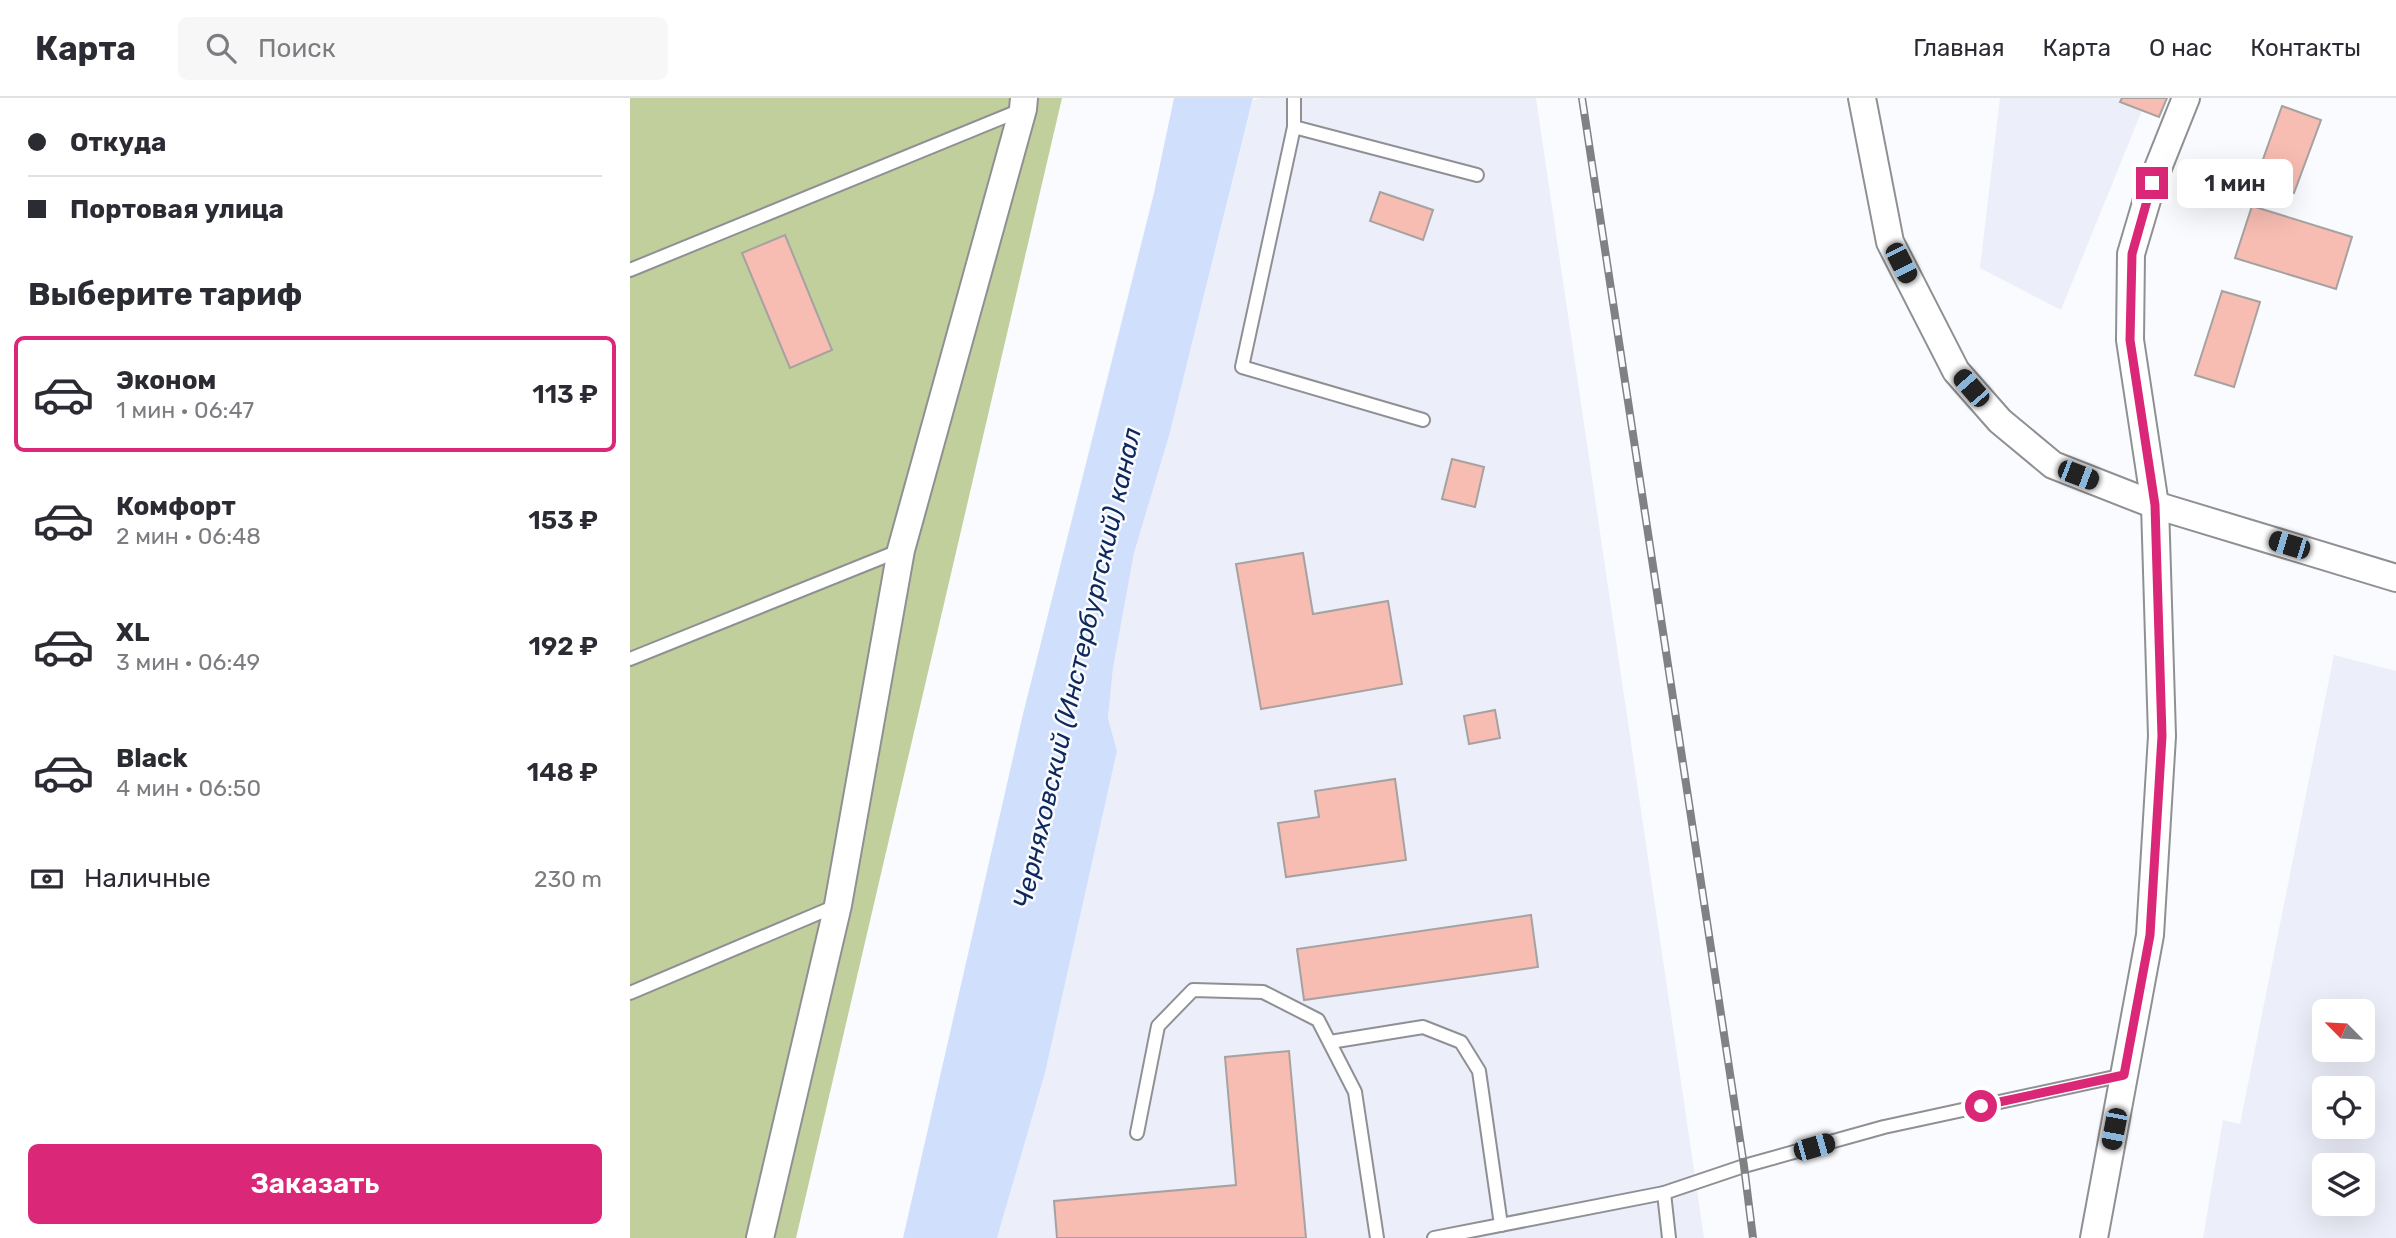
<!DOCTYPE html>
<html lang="ru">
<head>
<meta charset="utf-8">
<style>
	:root { --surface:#fff; --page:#f7f7f7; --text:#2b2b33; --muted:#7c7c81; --line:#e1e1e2; --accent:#db2777 }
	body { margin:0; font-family:Rubik,sans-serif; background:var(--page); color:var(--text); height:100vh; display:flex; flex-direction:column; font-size:26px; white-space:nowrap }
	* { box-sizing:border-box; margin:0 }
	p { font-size:23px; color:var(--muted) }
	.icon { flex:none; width:38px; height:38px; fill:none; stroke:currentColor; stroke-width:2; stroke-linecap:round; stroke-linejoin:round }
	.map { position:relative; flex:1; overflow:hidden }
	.sheet { display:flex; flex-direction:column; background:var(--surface); width:630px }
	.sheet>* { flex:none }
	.banner { display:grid; align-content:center; height:154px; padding:0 28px; background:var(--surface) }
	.needle { width:46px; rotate:294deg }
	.tools { position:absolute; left:1682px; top:901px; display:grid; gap:14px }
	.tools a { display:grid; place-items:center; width:63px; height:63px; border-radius:10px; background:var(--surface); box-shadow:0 7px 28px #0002; font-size:35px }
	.end { position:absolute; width:32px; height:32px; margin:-16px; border:9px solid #db2777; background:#fff; box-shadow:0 0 0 4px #fff }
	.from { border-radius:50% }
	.bubble { position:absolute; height:49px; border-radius:10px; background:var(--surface); box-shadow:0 7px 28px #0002; font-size:23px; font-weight:600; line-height:49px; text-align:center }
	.car { position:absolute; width:21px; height:42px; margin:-21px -10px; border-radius:9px; box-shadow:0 0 5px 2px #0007; background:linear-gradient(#222 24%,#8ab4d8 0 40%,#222 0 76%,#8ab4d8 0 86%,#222 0) }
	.banner b { display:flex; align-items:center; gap:24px; height:66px; font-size:26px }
	.banner b+b { border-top:2px solid var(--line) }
	.banner i { width:18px; height:18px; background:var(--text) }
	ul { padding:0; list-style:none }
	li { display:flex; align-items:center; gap:21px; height:116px; margin:0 14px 10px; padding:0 14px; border:4px solid transparent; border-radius:10px }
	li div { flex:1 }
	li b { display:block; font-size:26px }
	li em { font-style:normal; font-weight:600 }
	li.on { border-color:var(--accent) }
	li>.icon { width:63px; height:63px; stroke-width:1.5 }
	h2 { padding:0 28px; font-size:32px; line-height:84px }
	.pay { display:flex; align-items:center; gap:18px; height:77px; padding:0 28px; font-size:26px }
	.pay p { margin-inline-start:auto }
	.button { display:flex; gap:14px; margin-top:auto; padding:14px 28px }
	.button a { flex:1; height:80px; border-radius:10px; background:var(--accent); color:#fff; font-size:28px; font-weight:600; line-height:80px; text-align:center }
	header { display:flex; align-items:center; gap:42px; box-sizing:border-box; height:98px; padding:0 35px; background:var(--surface); border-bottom:2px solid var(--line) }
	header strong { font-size:33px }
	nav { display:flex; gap:38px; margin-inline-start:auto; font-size:24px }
	.search { width:490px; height:63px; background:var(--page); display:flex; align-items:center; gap:18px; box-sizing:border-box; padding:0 24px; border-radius:10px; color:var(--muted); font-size:26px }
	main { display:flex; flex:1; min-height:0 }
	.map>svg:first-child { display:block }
</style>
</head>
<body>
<header>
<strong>Карта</strong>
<div class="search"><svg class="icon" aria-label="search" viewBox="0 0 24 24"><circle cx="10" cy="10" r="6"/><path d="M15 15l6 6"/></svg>Поиск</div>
<nav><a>Главная</a><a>Карта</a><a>О нас</a><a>Контакты</a></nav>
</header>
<main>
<section class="sheet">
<div class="banner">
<b><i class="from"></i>Откуда</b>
<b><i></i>Портовая улица</b>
</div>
<h2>Выберите тариф</h2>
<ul>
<li class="on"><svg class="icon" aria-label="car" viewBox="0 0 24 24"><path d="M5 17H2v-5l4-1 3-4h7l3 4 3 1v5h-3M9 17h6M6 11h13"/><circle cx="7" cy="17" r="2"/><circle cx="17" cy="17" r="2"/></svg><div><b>Эконом</b><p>1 мин · 06:47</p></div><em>113 ₽</em></li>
<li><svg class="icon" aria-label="car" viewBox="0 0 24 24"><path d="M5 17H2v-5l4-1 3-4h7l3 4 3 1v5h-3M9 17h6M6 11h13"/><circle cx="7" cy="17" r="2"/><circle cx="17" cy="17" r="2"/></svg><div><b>Комфорт</b><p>2 мин · 06:48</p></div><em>153 ₽</em></li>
<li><svg class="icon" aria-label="car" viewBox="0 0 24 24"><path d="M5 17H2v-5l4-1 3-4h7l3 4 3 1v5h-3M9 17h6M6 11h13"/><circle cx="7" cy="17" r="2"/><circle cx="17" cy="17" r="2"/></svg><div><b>XL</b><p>3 мин · 06:49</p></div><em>192 ₽</em></li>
<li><svg class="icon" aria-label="car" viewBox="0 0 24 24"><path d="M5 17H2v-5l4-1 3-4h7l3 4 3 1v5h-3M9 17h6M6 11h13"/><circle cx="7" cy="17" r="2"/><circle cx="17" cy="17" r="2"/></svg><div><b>Black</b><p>4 мин · 06:50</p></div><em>148 ₽</em></li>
</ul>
<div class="pay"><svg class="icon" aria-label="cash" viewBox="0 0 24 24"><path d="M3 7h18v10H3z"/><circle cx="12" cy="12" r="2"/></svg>Наличные<p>230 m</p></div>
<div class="button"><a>Заказать</a></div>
</section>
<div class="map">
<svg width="1766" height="1140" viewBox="0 0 1766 1140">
	<rect width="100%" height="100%" fill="#fafbfe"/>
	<g fill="#eceef9" fill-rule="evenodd">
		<path d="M 631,0 L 906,0 L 1074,1140 L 367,1140 L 415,975 L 487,653 L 478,620 L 483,570 L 504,455 L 539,338 L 623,2 Z"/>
		<path d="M 1370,0 L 1517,0 L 1431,212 L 1350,170 Z"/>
		<path d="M 1704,557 L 1766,573 L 1766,1140 L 1573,1140 L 1593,1022 L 1610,1026 ZM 1694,914 L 1732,914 L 1732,952 L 1694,952 ZM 1732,990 L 1732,1029 L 1694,1029 L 1694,990 ZM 1694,1068 L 1732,1068 L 1732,1106 L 1694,1106 Z"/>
	</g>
	<path fill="#c1cf9c" d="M 0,0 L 432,0 L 166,1140 L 0,1140 Z"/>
	<path fill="#d0dffc" d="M 544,0 L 623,0 L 539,338 L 504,455 L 483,570 L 478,620 L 487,653 L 415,975 L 367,1140 L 273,1140 L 393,616 L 524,95 Z"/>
	<g fill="#f7bcb2" stroke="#a6a2a1" stroke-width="2">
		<path d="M 1492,0 L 1537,0 L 1529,19 L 1490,4 Z"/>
		<path d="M 1652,8 L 1691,22 L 1664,95 L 1626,81 Z"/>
		<path d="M 750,94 L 803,112 L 793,142 L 740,123 Z"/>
		<path d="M 1622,108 L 1722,139 L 1706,191 L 1605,160 Z"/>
		<path d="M 155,137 L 202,252 L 160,270 L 112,155 Z"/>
		<path d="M 1592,193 L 1630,204 L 1604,289 L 1565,277 Z"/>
		<path d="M 822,361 L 854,369 L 845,409 L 812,401 Z"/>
		<path d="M 673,455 L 683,516 L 758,503 L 772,586 L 631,611 L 606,466 Z"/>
		<path d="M 865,612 L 870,640 L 839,646 L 834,618 Z"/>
		<path d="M 765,681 L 776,762 L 656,779 L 648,725 L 689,719 L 685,693 Z"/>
		<path d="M 901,817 L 908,869 L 674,902 L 667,851 Z"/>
		<path d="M 659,953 L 676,1140 L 427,1140 L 424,1103 L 606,1087 L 595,959 Z"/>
	</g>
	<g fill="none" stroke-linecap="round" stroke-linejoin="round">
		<defs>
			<g id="service">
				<path d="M 664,0 L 664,29 L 612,269 L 793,322"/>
				<path d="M 664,29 L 847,77"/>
				<path d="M 0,172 L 391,12"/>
				<path d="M 0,561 L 271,452"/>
				<path d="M 0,895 L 208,807"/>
				<path d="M 700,944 L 793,929 L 831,944 L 849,973 L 871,1127"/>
				<path d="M 507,1035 L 528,928 L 563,892 L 633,894 L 688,922 L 725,994 L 747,1140"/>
				<path d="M 1034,1095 L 1039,1140"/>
				<path d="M 804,1140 L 1034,1095 L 1114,1068 L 1254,1029 L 1494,977"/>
			</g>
			<g id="minor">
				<path d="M 1232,0 L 1260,144 L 1326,273 L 1370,323 L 1423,367 L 1525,407 L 1766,480"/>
				<path d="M 130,1140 L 208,807 L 271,452 L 393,11 L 394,0"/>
				<path d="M 1464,1140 L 1520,837 L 1532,638 L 1525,407 L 1500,242 L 1501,156 L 1522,85 L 1556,0"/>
			</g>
		</defs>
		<use href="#service" stroke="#8f9093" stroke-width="16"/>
		<use href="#minor" stroke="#8f9093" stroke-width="30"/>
		<use href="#service" stroke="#fff" stroke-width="12"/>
		<use href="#minor" stroke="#fff" stroke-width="26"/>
		<defs>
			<path id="rail" d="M 952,0 L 1114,1068 L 1123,1140"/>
		</defs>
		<use href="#rail" stroke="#808183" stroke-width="8"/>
		<use href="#rail" stroke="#fafbfe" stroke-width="5" stroke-dasharray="16" stroke-linecap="butt"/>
	</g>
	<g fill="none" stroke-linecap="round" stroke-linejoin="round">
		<path stroke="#db2777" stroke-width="9" d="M 1351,1008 L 1494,977 L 1520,837 L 1532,638 L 1525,407 L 1500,242 L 1502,156 L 1522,85"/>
	</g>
	<g text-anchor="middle" stroke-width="5" stroke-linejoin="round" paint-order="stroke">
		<g font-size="26" font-style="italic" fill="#0d285d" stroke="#fafbfe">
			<text transform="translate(447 570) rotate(-77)" y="9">Черняховский (Инстербургский) канал</text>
		</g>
	</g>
</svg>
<div class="tools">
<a><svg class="needle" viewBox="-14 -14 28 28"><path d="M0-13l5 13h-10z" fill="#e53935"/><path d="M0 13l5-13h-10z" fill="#7c7c81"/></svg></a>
<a><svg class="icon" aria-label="locate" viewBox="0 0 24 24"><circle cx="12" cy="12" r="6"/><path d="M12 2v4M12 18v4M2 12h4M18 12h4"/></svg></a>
<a><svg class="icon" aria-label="layers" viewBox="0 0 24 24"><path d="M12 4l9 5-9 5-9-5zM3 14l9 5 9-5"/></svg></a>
</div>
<i class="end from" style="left:1351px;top:1008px"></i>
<i class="end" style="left:1522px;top:85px"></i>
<div class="bubble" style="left:1547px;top:61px;width:116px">1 мин</div>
<i class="car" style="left:1271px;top:165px;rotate:153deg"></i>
<i class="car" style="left:1341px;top:290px;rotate:319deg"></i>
<i class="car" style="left:1448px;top:377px;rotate:111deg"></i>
<i class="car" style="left:1659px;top:447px;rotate:287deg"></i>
<i class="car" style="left:1484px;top:1031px;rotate:191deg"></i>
<i class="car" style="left:1184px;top:1049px;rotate:74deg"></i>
</div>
</main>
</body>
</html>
